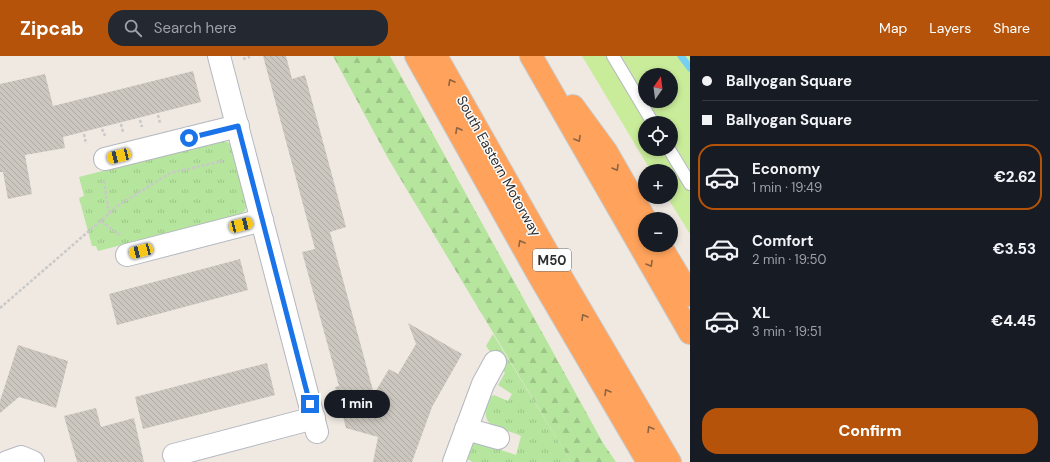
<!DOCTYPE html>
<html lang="en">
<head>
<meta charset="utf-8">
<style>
	:root { --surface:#171b24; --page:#242831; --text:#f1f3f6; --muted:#9ea1a6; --line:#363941; --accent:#b45309 }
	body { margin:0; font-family:"DM Sans",sans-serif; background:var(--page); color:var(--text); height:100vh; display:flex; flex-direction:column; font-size:15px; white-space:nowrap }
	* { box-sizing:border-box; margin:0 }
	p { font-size:13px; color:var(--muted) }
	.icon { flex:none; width:22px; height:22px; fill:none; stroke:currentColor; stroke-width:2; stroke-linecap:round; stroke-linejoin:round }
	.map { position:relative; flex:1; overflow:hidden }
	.details { display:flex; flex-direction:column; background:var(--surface); width:360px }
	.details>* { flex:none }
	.hud { display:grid; align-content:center; height:88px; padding:0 12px; background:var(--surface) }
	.needle { width:26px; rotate:14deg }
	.tools { position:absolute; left:638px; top:12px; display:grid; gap:8px }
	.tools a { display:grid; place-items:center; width:40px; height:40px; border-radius:50%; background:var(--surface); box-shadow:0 2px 6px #0003; font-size:20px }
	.end { position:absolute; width:18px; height:18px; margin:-9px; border:5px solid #1a73e8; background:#fff; box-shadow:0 0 0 2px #fff }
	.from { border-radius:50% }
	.bubble { position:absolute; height:28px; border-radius:14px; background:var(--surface); box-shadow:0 2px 6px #0003; font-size:13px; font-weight:800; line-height:28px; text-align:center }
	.car { position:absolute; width:12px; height:24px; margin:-12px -6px; border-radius:5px; box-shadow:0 0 3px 1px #0007; background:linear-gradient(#f5c518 24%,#345 0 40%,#f5c518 0 76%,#345 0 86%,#f5c518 0) }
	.hud b { display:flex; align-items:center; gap:14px; height:38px; font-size:15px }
	.hud b+b { border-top:1px solid var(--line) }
	.hud i { width:10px; height:10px; background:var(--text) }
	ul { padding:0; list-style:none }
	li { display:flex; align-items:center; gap:12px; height:66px; margin:0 8px 6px; padding:0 4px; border:2px solid transparent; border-radius:16px }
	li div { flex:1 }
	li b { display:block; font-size:15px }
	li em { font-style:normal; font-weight:800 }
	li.current { border-color:var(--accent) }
	li>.icon { width:36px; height:36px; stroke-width:1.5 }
	.button { display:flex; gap:8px; margin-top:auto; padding:8px 12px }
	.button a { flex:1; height:46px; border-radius:16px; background:var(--accent); color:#fff; font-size:16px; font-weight:800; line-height:46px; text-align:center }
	header { display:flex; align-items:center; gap:24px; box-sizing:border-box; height:56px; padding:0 20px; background:var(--accent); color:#fff }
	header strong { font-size:19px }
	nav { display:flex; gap:22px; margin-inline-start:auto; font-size:14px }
	.search { width:280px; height:36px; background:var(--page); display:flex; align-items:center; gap:10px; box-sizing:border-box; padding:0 14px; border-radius:16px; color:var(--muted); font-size:15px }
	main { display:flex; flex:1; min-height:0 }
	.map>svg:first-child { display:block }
</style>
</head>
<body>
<header>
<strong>Zipcab</strong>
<div class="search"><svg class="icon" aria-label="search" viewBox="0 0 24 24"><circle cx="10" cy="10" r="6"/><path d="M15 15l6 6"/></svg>Search here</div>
<nav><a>Map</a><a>Layers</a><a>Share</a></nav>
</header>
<main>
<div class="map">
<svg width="690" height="406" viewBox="0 0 690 406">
	<defs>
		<pattern id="grass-tufts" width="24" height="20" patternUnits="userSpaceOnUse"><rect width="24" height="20" fill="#b6e59e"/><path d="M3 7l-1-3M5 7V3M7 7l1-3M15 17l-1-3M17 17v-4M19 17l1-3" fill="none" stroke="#9dc588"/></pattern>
		<pattern id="forest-firs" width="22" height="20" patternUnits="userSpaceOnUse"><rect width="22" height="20" fill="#b6e59e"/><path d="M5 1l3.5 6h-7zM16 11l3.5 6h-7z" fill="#9dc588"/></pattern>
		<pattern id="building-back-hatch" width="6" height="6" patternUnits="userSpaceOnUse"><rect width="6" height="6" fill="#cbc7bf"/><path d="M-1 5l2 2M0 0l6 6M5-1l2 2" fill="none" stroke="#afaba4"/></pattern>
	</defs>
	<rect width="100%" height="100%" fill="#efe9e1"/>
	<g fill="url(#grass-tufts)">
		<path d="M 218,85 L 227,86 L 234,91 L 247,148 L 245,155 L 237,160 L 98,195 L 96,190 L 92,190 L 79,142 L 84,140 L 79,121 Z"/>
		<path d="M 493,278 L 571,406 L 473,406 L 465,402 L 469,390 L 473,387 L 489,390 L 516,399 L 521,380 C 499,370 478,374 488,342 L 494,339 L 508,345 L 512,338 L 498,329 L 505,317 L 486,290 Z"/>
	</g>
	<path fill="url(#forest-firs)" d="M 333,0 L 390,0 L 603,387 L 616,406 L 571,406 L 389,104 Z"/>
	<path fill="#c9ec9a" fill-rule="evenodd" d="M 582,0 L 690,0 L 690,178 L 667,141 L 671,141 L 671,115 L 651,115 ZM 645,19 L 671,19 L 671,45 L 645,45 ZM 645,67 L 671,67 L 671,93 L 645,93 Z"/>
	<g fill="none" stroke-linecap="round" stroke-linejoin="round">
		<path stroke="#75cff0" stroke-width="7" d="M 681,0 L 690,12"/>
	</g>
	<g fill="url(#building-back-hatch)">
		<path d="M 263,0 L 286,0 L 292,23 L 305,19 L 346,171 L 330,176 L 374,338 L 389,313 L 398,318 L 416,288 L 408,267 L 462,298 L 432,351 L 412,406 L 373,406 L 378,381 L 346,372 L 335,331 L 339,330 L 302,196 L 315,193 Z"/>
		<path d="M 193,15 L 201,46 L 63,81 L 65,92 L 25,99 L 32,138 L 8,143 L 3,116 L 0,116 L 0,28 L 45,18 L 53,50 Z"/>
		<path d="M 240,203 L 248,234 L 117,269 L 109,238 Z"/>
		<path d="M 18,289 L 68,305 L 56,352 L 19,341 L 0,357 L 0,345 Z"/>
		<path d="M 267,307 L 275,339 L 143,373 L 135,341 Z"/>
		<path d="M 96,352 L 101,371 L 134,362 L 144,406 L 77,406 L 64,360 Z"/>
	</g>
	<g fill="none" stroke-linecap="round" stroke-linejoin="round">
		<defs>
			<g id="service">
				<path d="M 613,0 L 653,67"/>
				<path d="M 669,93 L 690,128"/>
			</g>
			<g id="minor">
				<path d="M 219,0 L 317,376"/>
				<path d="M 105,103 L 238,70"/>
				<path d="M 127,199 L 262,164"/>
				<path d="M 466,373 L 498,382"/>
				<path d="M 174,399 L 314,362"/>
				<path d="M 7,406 L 21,401 L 33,406"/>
				<path d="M 454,406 L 483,328 L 495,306"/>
			</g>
			<g id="motorway">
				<path d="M 416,0 L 539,220 L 648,406"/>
				<path d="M 436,0 L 563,224 L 670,406"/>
				<path d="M 531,0 L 690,277"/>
				<path d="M 573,50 L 606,95 L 645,163"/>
				<path d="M 660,189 L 690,239"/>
			</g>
		</defs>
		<use href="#service" stroke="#b4b7c1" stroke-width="14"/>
		<use href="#minor" stroke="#b4b7c1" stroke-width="24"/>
		<use href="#motorway" stroke="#c9c9c9" stroke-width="24"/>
		<g stroke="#c9c9c9" stroke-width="2.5" stroke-dasharray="3 2" stroke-linecap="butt">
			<path d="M 243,3 L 250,1"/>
			<path d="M 158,59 L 160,67"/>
			<path d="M 140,64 L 142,71"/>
			<path d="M 121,68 L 123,76"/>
			<path d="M 102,73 L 105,80"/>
			<path d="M 84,78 L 86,88"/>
			<path d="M 104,125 L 109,158"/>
			<path d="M 101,165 L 120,179"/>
			<path d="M 0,252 L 119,149 L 170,117 L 223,105"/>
		</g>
		<use href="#service" stroke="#fff" stroke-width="12"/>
		<use href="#minor" stroke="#fff" stroke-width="22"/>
		<use href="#motorway" stroke="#ffa35c" stroke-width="22"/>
	</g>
	<defs><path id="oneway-chevron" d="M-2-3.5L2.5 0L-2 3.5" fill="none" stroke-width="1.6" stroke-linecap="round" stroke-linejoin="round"/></defs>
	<g stroke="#8c6343">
		<use href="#oneway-chevron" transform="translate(451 26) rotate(-119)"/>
		<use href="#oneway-chevron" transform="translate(458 74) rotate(-119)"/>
		<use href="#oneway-chevron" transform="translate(578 83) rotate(61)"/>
		<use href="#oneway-chevron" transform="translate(616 112) rotate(60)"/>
		<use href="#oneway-chevron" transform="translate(521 187) rotate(-119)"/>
		<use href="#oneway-chevron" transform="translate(650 208) rotate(60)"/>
		<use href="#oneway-chevron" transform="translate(584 261) rotate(-120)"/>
		<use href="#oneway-chevron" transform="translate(607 336) rotate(-121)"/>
		<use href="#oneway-chevron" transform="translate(650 373) rotate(-121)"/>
	</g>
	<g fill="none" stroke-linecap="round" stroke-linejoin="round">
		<path stroke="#1a73e8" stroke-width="5" d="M 189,82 L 238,70 L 310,348"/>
	</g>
	<g text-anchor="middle" stroke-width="3" stroke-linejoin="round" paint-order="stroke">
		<rect fill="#fff" stroke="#6d6d6d" stroke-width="1" x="533" y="193" width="38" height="22" rx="3"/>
		<g font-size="13" font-weight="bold" fill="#2e2e2e">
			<text x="552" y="209">M50</text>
		</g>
		<g font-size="14" fill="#2e2e2e" stroke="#fff">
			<text transform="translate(499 110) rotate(61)" y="5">South Eastern Motorway</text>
		</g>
	</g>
</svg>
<div class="tools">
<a><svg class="needle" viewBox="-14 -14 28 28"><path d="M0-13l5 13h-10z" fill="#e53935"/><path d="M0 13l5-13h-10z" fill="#9ea1a6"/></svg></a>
<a><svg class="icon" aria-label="locate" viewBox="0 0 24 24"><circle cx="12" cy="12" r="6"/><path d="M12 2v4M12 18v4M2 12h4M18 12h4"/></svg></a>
<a>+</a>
<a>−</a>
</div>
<i class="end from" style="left:189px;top:82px"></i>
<i class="end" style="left:310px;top:348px"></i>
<div class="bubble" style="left:324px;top:334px;width:66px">1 min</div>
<i class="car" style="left:119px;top:100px;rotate:256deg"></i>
<i class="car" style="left:241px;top:169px;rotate:76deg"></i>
<i class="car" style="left:141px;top:195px;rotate:255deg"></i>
</div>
<section class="details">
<div class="hud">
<b><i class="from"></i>Ballyogan Square</b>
<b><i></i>Ballyogan Square</b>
</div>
<ul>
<li class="current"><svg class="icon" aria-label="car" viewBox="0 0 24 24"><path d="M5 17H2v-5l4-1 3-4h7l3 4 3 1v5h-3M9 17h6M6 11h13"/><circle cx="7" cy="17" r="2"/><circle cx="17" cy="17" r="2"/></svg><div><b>Economy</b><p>1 min · 19:49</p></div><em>€2.62</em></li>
<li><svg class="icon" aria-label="car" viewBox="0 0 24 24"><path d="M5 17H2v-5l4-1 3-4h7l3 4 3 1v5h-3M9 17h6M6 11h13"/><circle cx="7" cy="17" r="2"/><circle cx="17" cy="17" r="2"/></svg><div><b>Comfort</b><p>2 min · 19:50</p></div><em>€3.53</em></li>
<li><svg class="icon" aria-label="car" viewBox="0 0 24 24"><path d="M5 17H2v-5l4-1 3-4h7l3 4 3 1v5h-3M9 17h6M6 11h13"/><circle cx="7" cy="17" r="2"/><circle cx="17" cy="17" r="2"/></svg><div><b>XL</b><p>3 min · 19:51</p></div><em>€4.45</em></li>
</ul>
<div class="button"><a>Confirm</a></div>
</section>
</main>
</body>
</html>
